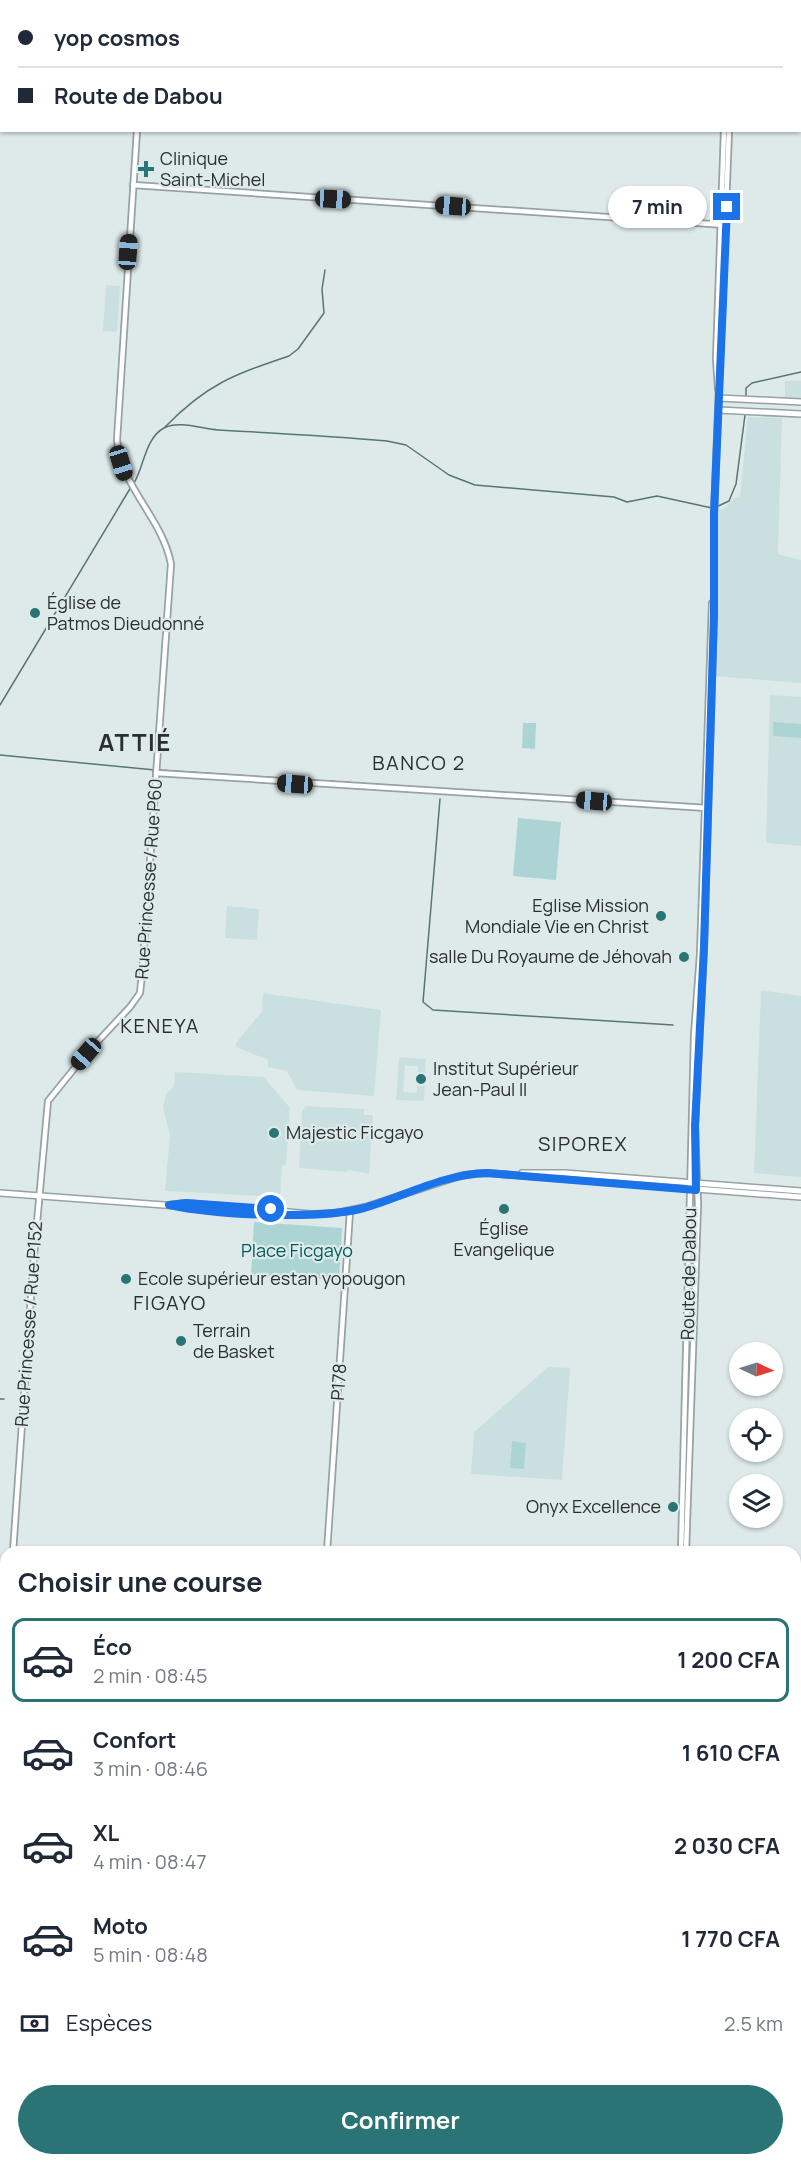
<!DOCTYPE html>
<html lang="fr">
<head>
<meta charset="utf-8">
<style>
	:root { --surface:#fff; --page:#f2f2f3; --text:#1f2937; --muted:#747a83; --line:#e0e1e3; --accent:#2a7475 }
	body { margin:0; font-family:Manrope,sans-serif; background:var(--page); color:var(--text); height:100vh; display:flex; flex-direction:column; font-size:22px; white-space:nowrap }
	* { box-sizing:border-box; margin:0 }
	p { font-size:20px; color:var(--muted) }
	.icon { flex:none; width:33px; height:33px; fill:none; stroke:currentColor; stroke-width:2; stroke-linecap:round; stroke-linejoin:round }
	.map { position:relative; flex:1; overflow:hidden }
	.panel { position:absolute; left:0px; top:1546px; width:801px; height:620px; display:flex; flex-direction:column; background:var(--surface); border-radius:18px 18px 0 0; box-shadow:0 2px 4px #0004 }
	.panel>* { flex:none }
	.top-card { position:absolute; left:0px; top:0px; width:801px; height:132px; box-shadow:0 2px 4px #0004; display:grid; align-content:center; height:132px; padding:0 18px; background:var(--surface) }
	.needle { width:39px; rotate:94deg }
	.fabs { position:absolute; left:729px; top:1342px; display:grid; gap:12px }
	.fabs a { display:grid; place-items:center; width:54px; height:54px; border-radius:50%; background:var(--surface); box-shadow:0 2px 4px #0004; font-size:30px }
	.end { position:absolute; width:27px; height:27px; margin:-14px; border:8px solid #1a73e8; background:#fff; box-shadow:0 0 0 3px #fff }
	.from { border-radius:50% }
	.bubble { position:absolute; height:42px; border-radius:21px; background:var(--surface); box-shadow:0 2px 4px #0004; font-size:20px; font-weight:700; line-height:42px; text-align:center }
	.car { position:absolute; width:18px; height:36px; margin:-18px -9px; border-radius:8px; box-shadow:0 0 4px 2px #0007; background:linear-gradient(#222 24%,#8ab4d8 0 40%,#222 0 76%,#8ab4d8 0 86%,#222 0) }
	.top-card b { display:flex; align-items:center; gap:21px; height:57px; font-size:22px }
	.top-card b+b { border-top:2px solid var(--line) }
	.top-card i { width:15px; height:15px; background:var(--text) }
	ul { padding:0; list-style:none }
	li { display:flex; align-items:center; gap:18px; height:84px; margin:0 12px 9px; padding:0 6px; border:3px solid transparent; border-radius:12px }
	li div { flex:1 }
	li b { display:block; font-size:22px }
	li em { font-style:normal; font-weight:700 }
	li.on { border-color:var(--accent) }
	li>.icon { width:54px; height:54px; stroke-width:1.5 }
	h2 { padding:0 18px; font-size:27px; line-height:72px }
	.pay { display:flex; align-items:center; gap:15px; height:66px; padding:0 18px; font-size:22px }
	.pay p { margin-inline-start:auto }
	.cta { display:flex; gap:12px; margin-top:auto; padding:12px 18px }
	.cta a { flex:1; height:69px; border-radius:36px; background:var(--accent); color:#fff; font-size:24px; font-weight:700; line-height:69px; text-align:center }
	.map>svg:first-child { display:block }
</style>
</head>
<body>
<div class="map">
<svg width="801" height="2165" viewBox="0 0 801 2165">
	<rect width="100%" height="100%" fill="#deeaea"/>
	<g fill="#cae0e0" fill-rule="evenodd">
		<path d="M 106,285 L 120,286 L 117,332 L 103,331 Z"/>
		<rect x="785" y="381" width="16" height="18"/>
		<path d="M 748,417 L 782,418 L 778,554 L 801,560 L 801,683 L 711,676 L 718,510 L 725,508 L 734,498 L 740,497 Z"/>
		<path d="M 770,695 L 801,697 L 801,846 L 766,843 Z"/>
		<path d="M 227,906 L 259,909 L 257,940 L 225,938 Z"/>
		<path d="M 761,990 L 801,996 L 801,1177 L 754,1173 Z"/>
		<path d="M 263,993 L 381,1010 L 374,1096 L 297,1090 L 287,1071 L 268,1067 L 268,1060 L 236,1047 L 236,1043 L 262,1011 Z"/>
		<path d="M 399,1057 L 426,1059 L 424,1101 L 396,1100 ZM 405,1066 L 418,1066 L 417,1093 L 403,1092 Z"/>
		<path d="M 175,1072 L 264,1077 L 290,1108 L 286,1164 L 282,1166 L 280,1197 L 165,1191 L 170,1135 L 163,1107 L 166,1094 L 174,1086 Z"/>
		<path d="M 306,1106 L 364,1109 L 364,1115 L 373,1115 L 369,1174 L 348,1170 L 347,1172 L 299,1168 L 302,1111 Z"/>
		<path d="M 548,1367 L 570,1368 L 562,1480 L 471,1474 L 474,1432 Z"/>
	</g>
	<g fill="#add4d4">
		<path d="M 773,722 L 801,724 L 801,738 L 773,736 Z"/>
		<path d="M 523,723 L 536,723 L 535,749 L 522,748 Z"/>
		<path d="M 518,818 L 561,822 L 556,880 L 513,876 Z"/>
		<path d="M 254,1222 L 342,1228 L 339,1280 L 251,1275 Z"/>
		<path d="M 512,1441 L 526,1443 L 524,1469 L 510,1468 Z"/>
	</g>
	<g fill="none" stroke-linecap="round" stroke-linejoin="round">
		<g stroke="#587474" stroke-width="1.5">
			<path d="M 746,398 L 746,388 L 752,383 L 801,372"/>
			<path d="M 165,427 C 207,384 233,375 289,356 L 298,349 L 324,313 L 322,289 L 325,270"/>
			<path d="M 134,483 C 144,467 145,438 164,428 C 179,420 202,429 218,430 C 274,433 331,436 387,441 L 406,445 L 449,475 L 475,485 L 614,497 L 627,502 L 657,496 L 712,508"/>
			<path d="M 716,507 L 729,501 L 736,484 L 745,415"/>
			<path d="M 0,705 L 131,487"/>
			<path d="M 0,755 L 155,770"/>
			<path d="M 159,770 L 431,788"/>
			<path d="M 440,799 L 423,1002 L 433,1010 L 673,1025"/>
			<path d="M 0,1399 L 4,1399"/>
		</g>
		<defs>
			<g id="minor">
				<path d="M 760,0 L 762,2"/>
				<path d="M 776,0 L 777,2"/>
				<path d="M 147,2 L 147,0"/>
				<path d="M 729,2 L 729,0"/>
				<path d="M 735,2 L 735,0"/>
				<path d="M 765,2 L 766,0"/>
				<path d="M 800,45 L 801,48"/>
				<path d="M 0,49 L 2,50"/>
				<path d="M 133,185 L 726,225"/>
				<path d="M 718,389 L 716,359 L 724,130"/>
				<path d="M 156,773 L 707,808"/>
				<path d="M 13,1552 L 33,1267 L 48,1101 L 86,1054 L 130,1007 L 140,993 L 142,974 L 171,564 C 162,517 121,488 117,440 L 137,130"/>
				<path d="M 327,1552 L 350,1211"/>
				<path d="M 681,1552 L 694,1036 L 700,954 L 712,603"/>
				<path d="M 686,1552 L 698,1204 L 695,1126 L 704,947 L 714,613 L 714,514 L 729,130"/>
				<path d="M 0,1743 L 6,1656"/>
				<path d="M 763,2165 L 764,2160"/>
			</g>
			<g id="major">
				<path d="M 719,398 L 801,402"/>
				<path d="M 718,410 L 801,414"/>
				<path d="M 522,1173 L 564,1173 L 801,1191"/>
				<path d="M 0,1193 L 285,1214"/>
				<path d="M 169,1205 L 186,1203 L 312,1214 L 336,1213 L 365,1207 L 463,1175 L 487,1173 L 801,1197"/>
				<path d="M 795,1716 L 801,1716"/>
				<path d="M 0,1910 L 6,1911"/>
			</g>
			<path id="highway" d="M 795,1724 L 801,1725"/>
		</defs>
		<use href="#minor" stroke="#97a2a2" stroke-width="8"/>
		<use href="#major" stroke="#97a2a2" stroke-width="8"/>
		<use href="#highway" stroke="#97a2a2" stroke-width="9"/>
		<use href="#minor" stroke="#fff" stroke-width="4.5"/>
		<use href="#major" stroke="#fff" stroke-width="5"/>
		<use href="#highway" stroke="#fff" stroke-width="6"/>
	</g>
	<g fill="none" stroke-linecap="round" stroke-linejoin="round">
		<path stroke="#1a73e8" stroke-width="8" d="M 271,1209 L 186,1203 L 169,1205 C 217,1215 317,1220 364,1208 C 405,1196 444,1174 487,1173 L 696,1190 L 695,1126 L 704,946 L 714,613 L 714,514 L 727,207"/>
	</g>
	<g fill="#2a7475" stroke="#deeaea" stroke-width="2">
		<path d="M143 160h6v6h6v6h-6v6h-6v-6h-6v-6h6z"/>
		<circle cx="35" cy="613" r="6"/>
		<circle cx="661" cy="916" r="6"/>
		<circle cx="684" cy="957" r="6"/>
		<circle cx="421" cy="1079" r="6"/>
		<circle cx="274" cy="1133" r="6"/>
		<circle cx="504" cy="1209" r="6"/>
		<circle cx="126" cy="1279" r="6"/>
		<circle cx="181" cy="1341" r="6"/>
		<circle cx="673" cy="1507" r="6"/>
	</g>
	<g text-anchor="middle" stroke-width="4.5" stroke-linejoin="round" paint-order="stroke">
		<g font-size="18" fill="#2a2f2f" stroke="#deeaea" text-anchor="start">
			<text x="160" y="165">Clinique<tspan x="160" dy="21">Saint-Michel</tspan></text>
			<text x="47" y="609">Église de<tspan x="47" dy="21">Patmos Dieudonné</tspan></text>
			<text x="649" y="912" text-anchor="end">Eglise Mission<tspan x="649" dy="21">Mondiale Vie en Christ</tspan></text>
			<text x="672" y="963" text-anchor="end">salle Du Royaume de Jéhovah</text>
			<text x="433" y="1075">Institut Supérieur<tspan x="433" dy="21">Jean-Paul II</tspan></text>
			<text x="286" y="1139">Majestic Ficgayo</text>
			<text x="504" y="1235" text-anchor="middle">Église<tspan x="504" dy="21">Evangelique</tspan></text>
			<text x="138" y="1285">Ecole supérieur estan yopougon</text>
			<text x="193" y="1337">Terrain<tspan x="193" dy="21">de Basket</tspan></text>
			<text x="661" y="1513" text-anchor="end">Onyx Excellence</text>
		</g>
		<g font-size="18" fill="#2a2f2f" stroke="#deeaea">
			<text transform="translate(149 879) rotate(-86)" y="6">Rue Princesse / Rue P60</text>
			<text transform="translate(689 1274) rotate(-89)" y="6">Route de Dabou</text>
			<text transform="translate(29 1324) rotate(-86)" y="6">Rue Princesse / Rue P152</text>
			<text transform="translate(339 1382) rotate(-86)" y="6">P178</text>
		</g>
		<g font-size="18" fill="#005959" stroke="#deeaea">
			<text x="297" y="1257">Place Ficgayo</text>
		</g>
		<g font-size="20" letter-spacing="1.5" fill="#2a2f2f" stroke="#deeaea">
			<text x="419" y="770">BANCO 2</text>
			<text x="160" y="1033">KENEYA</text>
			<text x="583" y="1151">SIPOREX</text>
			<text x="170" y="1310">FIGAYO</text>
		</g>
		<g font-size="24" font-weight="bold" letter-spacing="1.5" fill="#2a2f2f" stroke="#deeaea">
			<text x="135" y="751">ATTIÉ</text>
		</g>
	</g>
</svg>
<div class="fabs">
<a><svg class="needle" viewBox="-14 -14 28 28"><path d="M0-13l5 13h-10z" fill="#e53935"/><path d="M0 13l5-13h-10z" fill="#747a83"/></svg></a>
<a><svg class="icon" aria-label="locate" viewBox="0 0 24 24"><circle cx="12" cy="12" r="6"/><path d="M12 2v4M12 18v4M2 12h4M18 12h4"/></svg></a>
<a><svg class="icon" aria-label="layers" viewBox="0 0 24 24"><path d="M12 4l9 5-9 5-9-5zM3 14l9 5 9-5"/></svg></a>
</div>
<i class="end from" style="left:271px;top:1209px"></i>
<i class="end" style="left:727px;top:207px"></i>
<div class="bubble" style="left:608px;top:186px;width:99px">7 min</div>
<i class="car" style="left:333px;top:199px;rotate:93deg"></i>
<i class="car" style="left:453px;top:206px;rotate:274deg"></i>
<i class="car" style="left:128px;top:252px;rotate:4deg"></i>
<i class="car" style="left:121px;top:463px;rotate:163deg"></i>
<i class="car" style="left:295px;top:784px;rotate:274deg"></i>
<i class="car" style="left:594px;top:801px;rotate:275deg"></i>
<i class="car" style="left:86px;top:1054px;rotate:221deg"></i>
<div class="top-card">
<b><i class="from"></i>yop cosmos</b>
<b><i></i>Route de Dabou</b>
</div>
<section class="panel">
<h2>Choisir une course</h2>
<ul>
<li class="on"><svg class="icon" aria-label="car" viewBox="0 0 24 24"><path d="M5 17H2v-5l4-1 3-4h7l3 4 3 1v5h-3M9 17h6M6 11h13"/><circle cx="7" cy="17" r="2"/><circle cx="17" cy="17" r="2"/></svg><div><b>Éco</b><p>2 min · 08:45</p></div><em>1 200 CFA</em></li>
<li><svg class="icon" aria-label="car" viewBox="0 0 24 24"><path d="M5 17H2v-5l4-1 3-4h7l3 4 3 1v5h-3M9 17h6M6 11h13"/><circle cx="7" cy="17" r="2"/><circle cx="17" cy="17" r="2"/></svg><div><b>Confort</b><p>3 min · 08:46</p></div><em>1 610 CFA</em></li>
<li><svg class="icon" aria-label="car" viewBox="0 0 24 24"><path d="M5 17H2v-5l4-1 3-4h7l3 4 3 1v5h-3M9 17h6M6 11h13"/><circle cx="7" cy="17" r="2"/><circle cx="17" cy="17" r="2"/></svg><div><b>XL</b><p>4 min · 08:47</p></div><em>2 030 CFA</em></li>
<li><svg class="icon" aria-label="car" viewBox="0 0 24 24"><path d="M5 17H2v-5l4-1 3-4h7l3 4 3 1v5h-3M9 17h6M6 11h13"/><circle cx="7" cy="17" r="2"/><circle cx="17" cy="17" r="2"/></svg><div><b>Moto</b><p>5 min · 08:48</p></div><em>1 770 CFA</em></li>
</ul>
<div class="pay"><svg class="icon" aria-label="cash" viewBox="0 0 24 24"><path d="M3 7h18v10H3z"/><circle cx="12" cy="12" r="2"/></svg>Espèces<p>2.5 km</p></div>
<div class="cta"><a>Confirmer</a></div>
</section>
</div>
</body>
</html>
